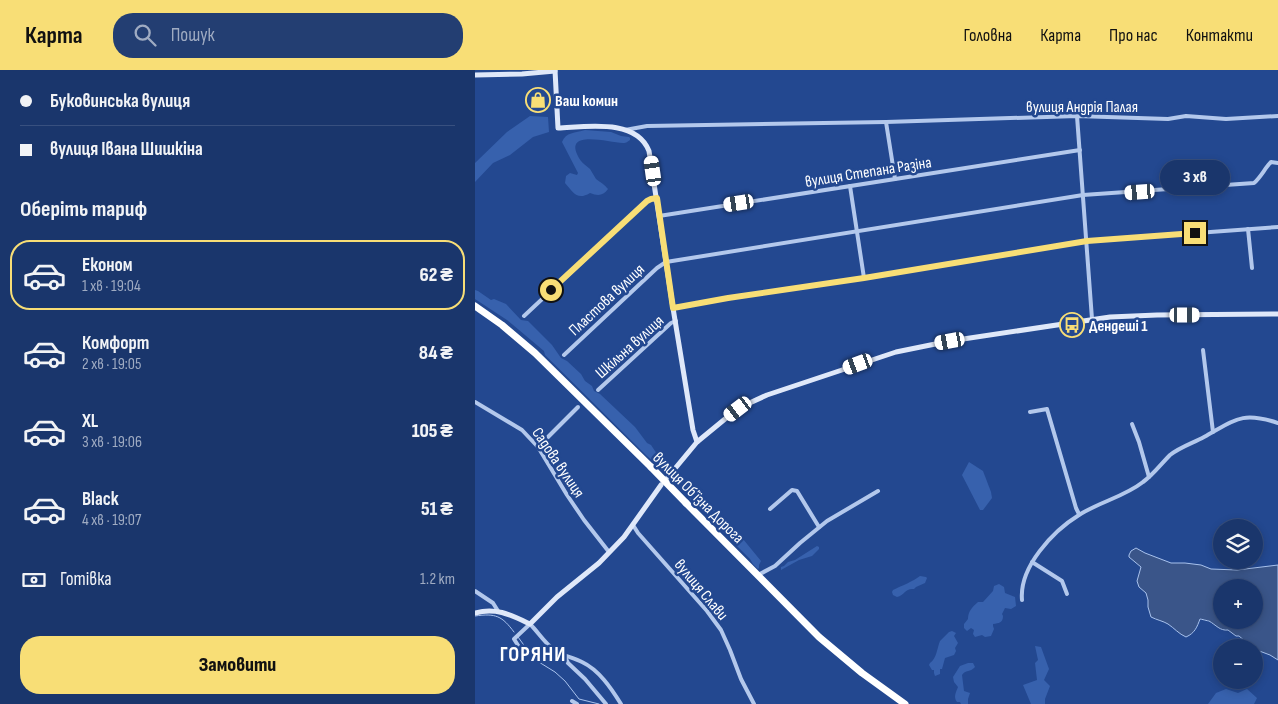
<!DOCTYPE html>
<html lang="uk">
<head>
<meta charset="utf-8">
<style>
	:root { --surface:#1a366c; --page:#233e72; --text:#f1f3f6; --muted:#9fabc2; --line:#38507f; --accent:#f8de76 }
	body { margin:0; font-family:"Sofia Sans Condensed",sans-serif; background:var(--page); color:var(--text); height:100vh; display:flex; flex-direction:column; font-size:19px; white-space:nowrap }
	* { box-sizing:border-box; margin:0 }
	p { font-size:16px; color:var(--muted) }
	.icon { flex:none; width:28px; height:28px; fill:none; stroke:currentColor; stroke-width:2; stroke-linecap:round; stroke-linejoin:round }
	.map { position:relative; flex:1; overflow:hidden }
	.side { display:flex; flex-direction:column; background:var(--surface); width:475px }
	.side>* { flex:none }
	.hud { display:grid; align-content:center; height:110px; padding:0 20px; background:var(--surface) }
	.tools { position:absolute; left:738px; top:449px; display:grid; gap:10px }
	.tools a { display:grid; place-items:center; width:50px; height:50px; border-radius:50%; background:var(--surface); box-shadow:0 2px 8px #0003,0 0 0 1px var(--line); font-size:25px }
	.end { position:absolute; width:22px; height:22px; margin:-11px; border:6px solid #f8de76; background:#111; box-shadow:0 0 0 2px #111 }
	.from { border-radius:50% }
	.bubble { position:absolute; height:35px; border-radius:18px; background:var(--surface); box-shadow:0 2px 8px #0003,0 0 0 1px var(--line); font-size:16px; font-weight:800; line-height:35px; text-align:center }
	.car { position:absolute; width:15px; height:30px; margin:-15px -8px; border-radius:6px; box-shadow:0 0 4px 1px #0007; background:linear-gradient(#fff 24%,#345 0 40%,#fff 0 76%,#345 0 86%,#fff 0) }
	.hud b { display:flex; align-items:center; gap:18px; height:48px; font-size:19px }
	.hud b+b { border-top:1px solid var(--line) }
	.hud i { width:12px; height:12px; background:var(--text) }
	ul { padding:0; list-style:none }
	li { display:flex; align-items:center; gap:15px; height:70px; margin:0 10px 8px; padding:0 10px; border:2px solid transparent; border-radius:20px }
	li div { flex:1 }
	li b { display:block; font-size:19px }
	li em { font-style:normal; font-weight:800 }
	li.current { border-color:var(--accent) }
	li>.icon { width:45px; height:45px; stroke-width:1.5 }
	h2 { padding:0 20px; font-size:22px; line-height:60px }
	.pay { display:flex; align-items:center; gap:12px; height:55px; padding:0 20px; font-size:19px }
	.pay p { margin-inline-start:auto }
	.action { display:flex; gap:10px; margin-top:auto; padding:10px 20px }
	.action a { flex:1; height:58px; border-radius:20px; background:var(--accent); color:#111; font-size:20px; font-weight:800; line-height:58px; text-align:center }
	header { display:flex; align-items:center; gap:30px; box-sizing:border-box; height:70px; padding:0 25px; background:var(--accent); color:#111 }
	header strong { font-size:24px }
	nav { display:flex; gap:28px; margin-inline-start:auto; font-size:18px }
	.search { width:350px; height:45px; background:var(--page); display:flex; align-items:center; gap:12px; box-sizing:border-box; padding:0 18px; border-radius:20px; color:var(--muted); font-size:19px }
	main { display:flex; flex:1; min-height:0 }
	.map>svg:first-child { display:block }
</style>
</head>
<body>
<header>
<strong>Карта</strong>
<div class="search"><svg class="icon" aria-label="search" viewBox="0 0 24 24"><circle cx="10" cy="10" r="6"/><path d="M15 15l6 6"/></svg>Пошук</div>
<nav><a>Головна</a><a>Карта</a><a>Про нас</a><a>Контакти</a></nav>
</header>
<main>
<section class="side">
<div class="hud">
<b><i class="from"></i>Буковинська вулиця</b>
<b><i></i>вулиця Івана Шишкіна</b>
</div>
<h2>Оберіть тариф</h2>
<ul>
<li class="current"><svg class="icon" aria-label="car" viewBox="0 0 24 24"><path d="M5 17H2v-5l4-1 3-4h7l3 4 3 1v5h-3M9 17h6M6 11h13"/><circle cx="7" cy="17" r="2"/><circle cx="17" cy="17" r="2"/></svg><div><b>Економ</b><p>1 хв · 19:04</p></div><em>62 ₴</em></li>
<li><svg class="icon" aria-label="car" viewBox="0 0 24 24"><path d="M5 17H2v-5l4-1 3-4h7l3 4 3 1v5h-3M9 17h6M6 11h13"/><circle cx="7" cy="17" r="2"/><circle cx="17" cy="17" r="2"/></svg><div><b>Комфорт</b><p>2 хв · 19:05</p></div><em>84 ₴</em></li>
<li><svg class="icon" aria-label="car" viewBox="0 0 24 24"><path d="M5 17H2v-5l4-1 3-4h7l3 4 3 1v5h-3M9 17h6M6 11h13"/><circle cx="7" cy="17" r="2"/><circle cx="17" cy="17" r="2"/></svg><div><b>XL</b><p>3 хв · 19:06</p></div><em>105 ₴</em></li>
<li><svg class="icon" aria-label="car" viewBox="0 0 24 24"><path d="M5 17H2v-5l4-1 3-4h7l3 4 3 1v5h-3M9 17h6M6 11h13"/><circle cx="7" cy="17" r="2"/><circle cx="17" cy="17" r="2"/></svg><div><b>Black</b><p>4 хв · 19:07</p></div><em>51 ₴</em></li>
</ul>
<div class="pay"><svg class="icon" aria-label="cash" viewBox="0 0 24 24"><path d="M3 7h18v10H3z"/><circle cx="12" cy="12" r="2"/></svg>Готівка<p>1.2 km</p></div>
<div class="action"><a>Замовити</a></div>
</section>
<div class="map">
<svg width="803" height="634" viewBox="0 0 803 634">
	<rect width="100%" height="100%" fill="#234890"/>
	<g fill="#3761ad">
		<path d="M 55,46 L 73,47 L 74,62 L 58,67 L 35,85 L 18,93 L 0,112 L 0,93 L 32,62 Z"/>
		<path d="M 110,60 L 136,62 L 146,66 L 154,67 L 155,68 L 155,70 C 152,72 152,73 148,73 C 132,72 84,58 106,91 C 108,94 112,96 115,99 C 117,102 119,106 121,109 C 125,112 129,114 133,119 C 128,126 123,126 115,123 C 102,131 98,122 90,113 L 91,106 L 95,103 L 102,105 L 103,103 L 87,72 C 91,62 100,63 110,60 Z"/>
		<path d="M 0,220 L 3,221 L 16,230 L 19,229 L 31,234 L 46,250 L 53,251 L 77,275 L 86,288 L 92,291 L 106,304 L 110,311 L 117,316 L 119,321 L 125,324 L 160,357 L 172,373 L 176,375 L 188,393 L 188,395 L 184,396 L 172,386 L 70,285 L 69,281 L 32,250 L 0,229 Z"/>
		<path d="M 494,392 L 508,401 L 516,422 L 517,428 L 508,440 L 505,440 L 487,405 Z"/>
		<path d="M 201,404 C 213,409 222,419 230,429 C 234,434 236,439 241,441 L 242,444 L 254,452 L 286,491 L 284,495 L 284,498 L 283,499 L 278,494 L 275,489 L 215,429 L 199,409 Z"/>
		<path d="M 342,476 L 344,477 L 344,479 L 337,486 L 324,490 L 306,500 L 306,497 L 309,496 L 313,492 L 320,490 Z"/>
		<path d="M 445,506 L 451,507 L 452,508 L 450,513 L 441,517 L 439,519 C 430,518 430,525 422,527 L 418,525 L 417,522 L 418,520 C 426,516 439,511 445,506 Z"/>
		<path d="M 524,514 L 529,517 L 530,523 L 540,527 L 541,536 L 536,539 L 530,538 L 527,544 L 528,546 C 528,553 524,553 518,554 L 518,556 L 519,559 L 516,566 L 510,567 L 507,565 L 500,567 L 498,564 L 499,560 L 496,558 L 492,561 L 489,558 L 489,554 L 493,549 C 493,542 497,537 503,532 L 508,532 L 518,521 L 519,516 Z"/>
		<path d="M 477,561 L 481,563 L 479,566 L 483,573 L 480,578 L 481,581 L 479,585 L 470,588 L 467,599 L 465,599 L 465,604 L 460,606 L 459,603 L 459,600 L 457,600 L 454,595 L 455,593 C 462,588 462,578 465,571 L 474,562 Z"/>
		<path d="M 560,576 L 566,577 L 574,599 L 569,610 L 575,616 L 570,629 L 570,634 L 556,634 L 548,615 L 562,610 L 560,593 L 563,590 Z"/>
		<path d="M 493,593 L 498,593 L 500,597 C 496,602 490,600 487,605 L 489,621 L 495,623 L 493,629 L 493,634 L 486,634 L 485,632 L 482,632 C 478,627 481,622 483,617 L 479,612 L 478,607 L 485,596 Z"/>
		<path d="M 751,619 L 763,623 L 772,619 L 782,628 L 779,634 L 733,634 L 741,623 Z"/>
	</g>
	<path fill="#3a5589" stroke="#a8c2ed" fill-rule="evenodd" d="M 661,478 L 670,483 L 696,493 L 710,493 L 726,495 L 736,499 L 762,500 L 803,495 L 803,590 L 795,585 L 779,579 L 779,578 L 777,577 L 764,566 L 761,566 L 753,560 C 745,561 741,555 734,551 C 733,551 726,549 725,549 C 722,557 720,563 711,567 C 704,564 699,558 693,554 C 688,551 682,550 676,547 L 673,537 L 673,530 L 671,523 L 664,517 L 662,511 L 666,497 L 654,487 L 654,485 L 656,481 ZM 746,518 L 779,518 L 779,550 L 746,550 Z"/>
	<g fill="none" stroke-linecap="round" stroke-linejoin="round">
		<g stroke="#a8c2ed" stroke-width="1">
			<path d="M 0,546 C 21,543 27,546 39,562"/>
			<path d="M 43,567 L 59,589 L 80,602 L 90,611 L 104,629 L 124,634"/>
		</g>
		<g stroke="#b3c8ec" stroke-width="4">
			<path d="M 602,46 L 617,249"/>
			<path d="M 411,52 L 420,109"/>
			<path d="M 150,60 L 172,56 L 411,52 L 602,46 L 693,49 L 711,46 L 751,49 L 803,46"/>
			<path d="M 375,116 L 389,208"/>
			<path d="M 184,146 L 605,80"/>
			<path d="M 773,159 L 777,198"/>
			<path d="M 198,238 L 253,228 L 389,208 L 612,171 L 803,157"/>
			<path d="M 49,246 L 172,131 L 177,129 L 182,128"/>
			<path d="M 728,280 L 738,362"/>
			<path d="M 89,285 L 182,198 L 191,192 L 608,125 L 779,113 C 786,107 790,98 796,92 L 803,93"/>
			<path d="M 123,320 L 196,253 L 201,251"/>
			<path d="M 0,332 L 47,360 L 63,377 L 92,425 L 109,450 L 134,482"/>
			<path d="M 555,342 L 572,339 L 601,438 L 604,444"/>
			<path d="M 657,354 L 664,372 L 674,407"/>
			<path d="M 63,377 L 103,337"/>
			<path d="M 295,439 L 317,420 L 322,421 L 344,457"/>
			<path d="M 158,455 L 163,463 L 232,541 L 246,560 L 255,580 L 266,609 L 279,634"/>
			<path d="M 557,492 L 587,511 L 592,524"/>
			<path d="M 283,505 L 300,496 L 325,473 L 352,451 L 403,421"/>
			<path d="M 0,521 L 18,533 L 23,541"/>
			<path d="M 547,530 C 544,497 578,461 604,445 C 624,432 649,427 668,412 C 678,405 686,394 695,385 C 705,377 718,373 729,367 C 760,350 766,341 803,353"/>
			<path d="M 44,577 L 39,569 L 55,554 C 63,562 69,572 78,579 C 87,586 97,587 107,592 C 124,600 136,618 146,634"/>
			<path d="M 89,585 L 93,593 L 110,609 L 131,634"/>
			<path d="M 97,631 L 102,634"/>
		</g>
		<g stroke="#dfe8f9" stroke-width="5">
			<path d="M 80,0 L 83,58 C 111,57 161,48 174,81 L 198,238 L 218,360 L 222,372"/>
			<path d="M 0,5 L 47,4 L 80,1"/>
			<path d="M 193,407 L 222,372 L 250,349 L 268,336 L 292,325 L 421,282 L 475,271 L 635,247 L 682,245 L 803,244"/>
			<path d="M 0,543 C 21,537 36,545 55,554 L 82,527 L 124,493 L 149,467 L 186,415"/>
		</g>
		<g stroke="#fff" stroke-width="7">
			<path d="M 0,236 L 27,255 L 60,283 L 176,397"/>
			<path d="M 211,433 L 344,567 L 387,603 L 430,634"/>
		</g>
		<path stroke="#fff" stroke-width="7" d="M 176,397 L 211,433"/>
	</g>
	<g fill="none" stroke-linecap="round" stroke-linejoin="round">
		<path stroke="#f8de76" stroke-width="6" d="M 76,220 L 172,131 L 176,129 L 182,128 L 198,238 L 253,228 L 389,208 L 612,171 L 720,163"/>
	</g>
	<defs>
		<symbol id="shop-ring" viewBox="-11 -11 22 22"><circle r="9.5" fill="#234890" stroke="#f8de76" stroke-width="1.5"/><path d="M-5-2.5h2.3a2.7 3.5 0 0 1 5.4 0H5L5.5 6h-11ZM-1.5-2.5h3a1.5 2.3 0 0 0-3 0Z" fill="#f8de76"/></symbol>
		<symbol id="bus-ring" viewBox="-11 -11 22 22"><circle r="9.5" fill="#234890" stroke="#f8de76" stroke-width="1.5"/><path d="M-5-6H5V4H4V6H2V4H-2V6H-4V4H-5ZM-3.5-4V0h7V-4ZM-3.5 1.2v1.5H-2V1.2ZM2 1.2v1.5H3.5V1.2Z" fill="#f8de76"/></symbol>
	</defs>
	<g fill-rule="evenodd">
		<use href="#shop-ring" x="49" y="16" width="28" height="28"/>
		<use href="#bus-ring" x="583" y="241" width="28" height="28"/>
	</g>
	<g text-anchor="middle" stroke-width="5" stroke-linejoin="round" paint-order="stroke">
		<g font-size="16" font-weight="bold" fill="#fff" stroke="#234890" text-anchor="start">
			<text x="80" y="36">Ваш комин</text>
			<text x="614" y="261">Дендеші 1</text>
		</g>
		<g font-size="16" fill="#fff" stroke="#234890">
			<text x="607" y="42">вулиця Андрія Палая</text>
			<text transform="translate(393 101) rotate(-9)" y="6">вулиця Степана Разіна</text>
			<text transform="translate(131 229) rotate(-43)" y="6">Пластова вулиця</text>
			<text transform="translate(154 276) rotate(-42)" y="6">Шкільна вулиця</text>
			<text transform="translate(84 392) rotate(56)" y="6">Садова вулиця</text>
			<text transform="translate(224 427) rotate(45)" y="6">вулиця Обʼїзна Дорога</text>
			<text transform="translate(227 519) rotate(50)" y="6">вулиця Слави</text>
		</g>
		<g font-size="21" font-weight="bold" letter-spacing="1" fill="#fff" stroke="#234890">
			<text x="58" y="591">ГОРЯНИ</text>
		</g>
	</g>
</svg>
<div class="tools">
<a><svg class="icon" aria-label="layers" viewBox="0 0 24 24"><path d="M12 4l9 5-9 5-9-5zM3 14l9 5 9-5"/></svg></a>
<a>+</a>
<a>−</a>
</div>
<i class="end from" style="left:76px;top:220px"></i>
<i class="end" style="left:720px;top:163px"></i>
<div class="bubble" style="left:685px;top:90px;width:70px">3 хв</div>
<i class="car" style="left:178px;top:101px;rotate:352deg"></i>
<i class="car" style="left:665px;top:122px;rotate:266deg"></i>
<i class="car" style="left:264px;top:133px;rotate:261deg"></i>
<i class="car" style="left:710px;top:245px;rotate:90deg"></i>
<i class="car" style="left:475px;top:271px;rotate:260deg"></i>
<i class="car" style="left:383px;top:294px;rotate:250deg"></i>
<i class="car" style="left:263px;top:339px;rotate:233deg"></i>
</div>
</main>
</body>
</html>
